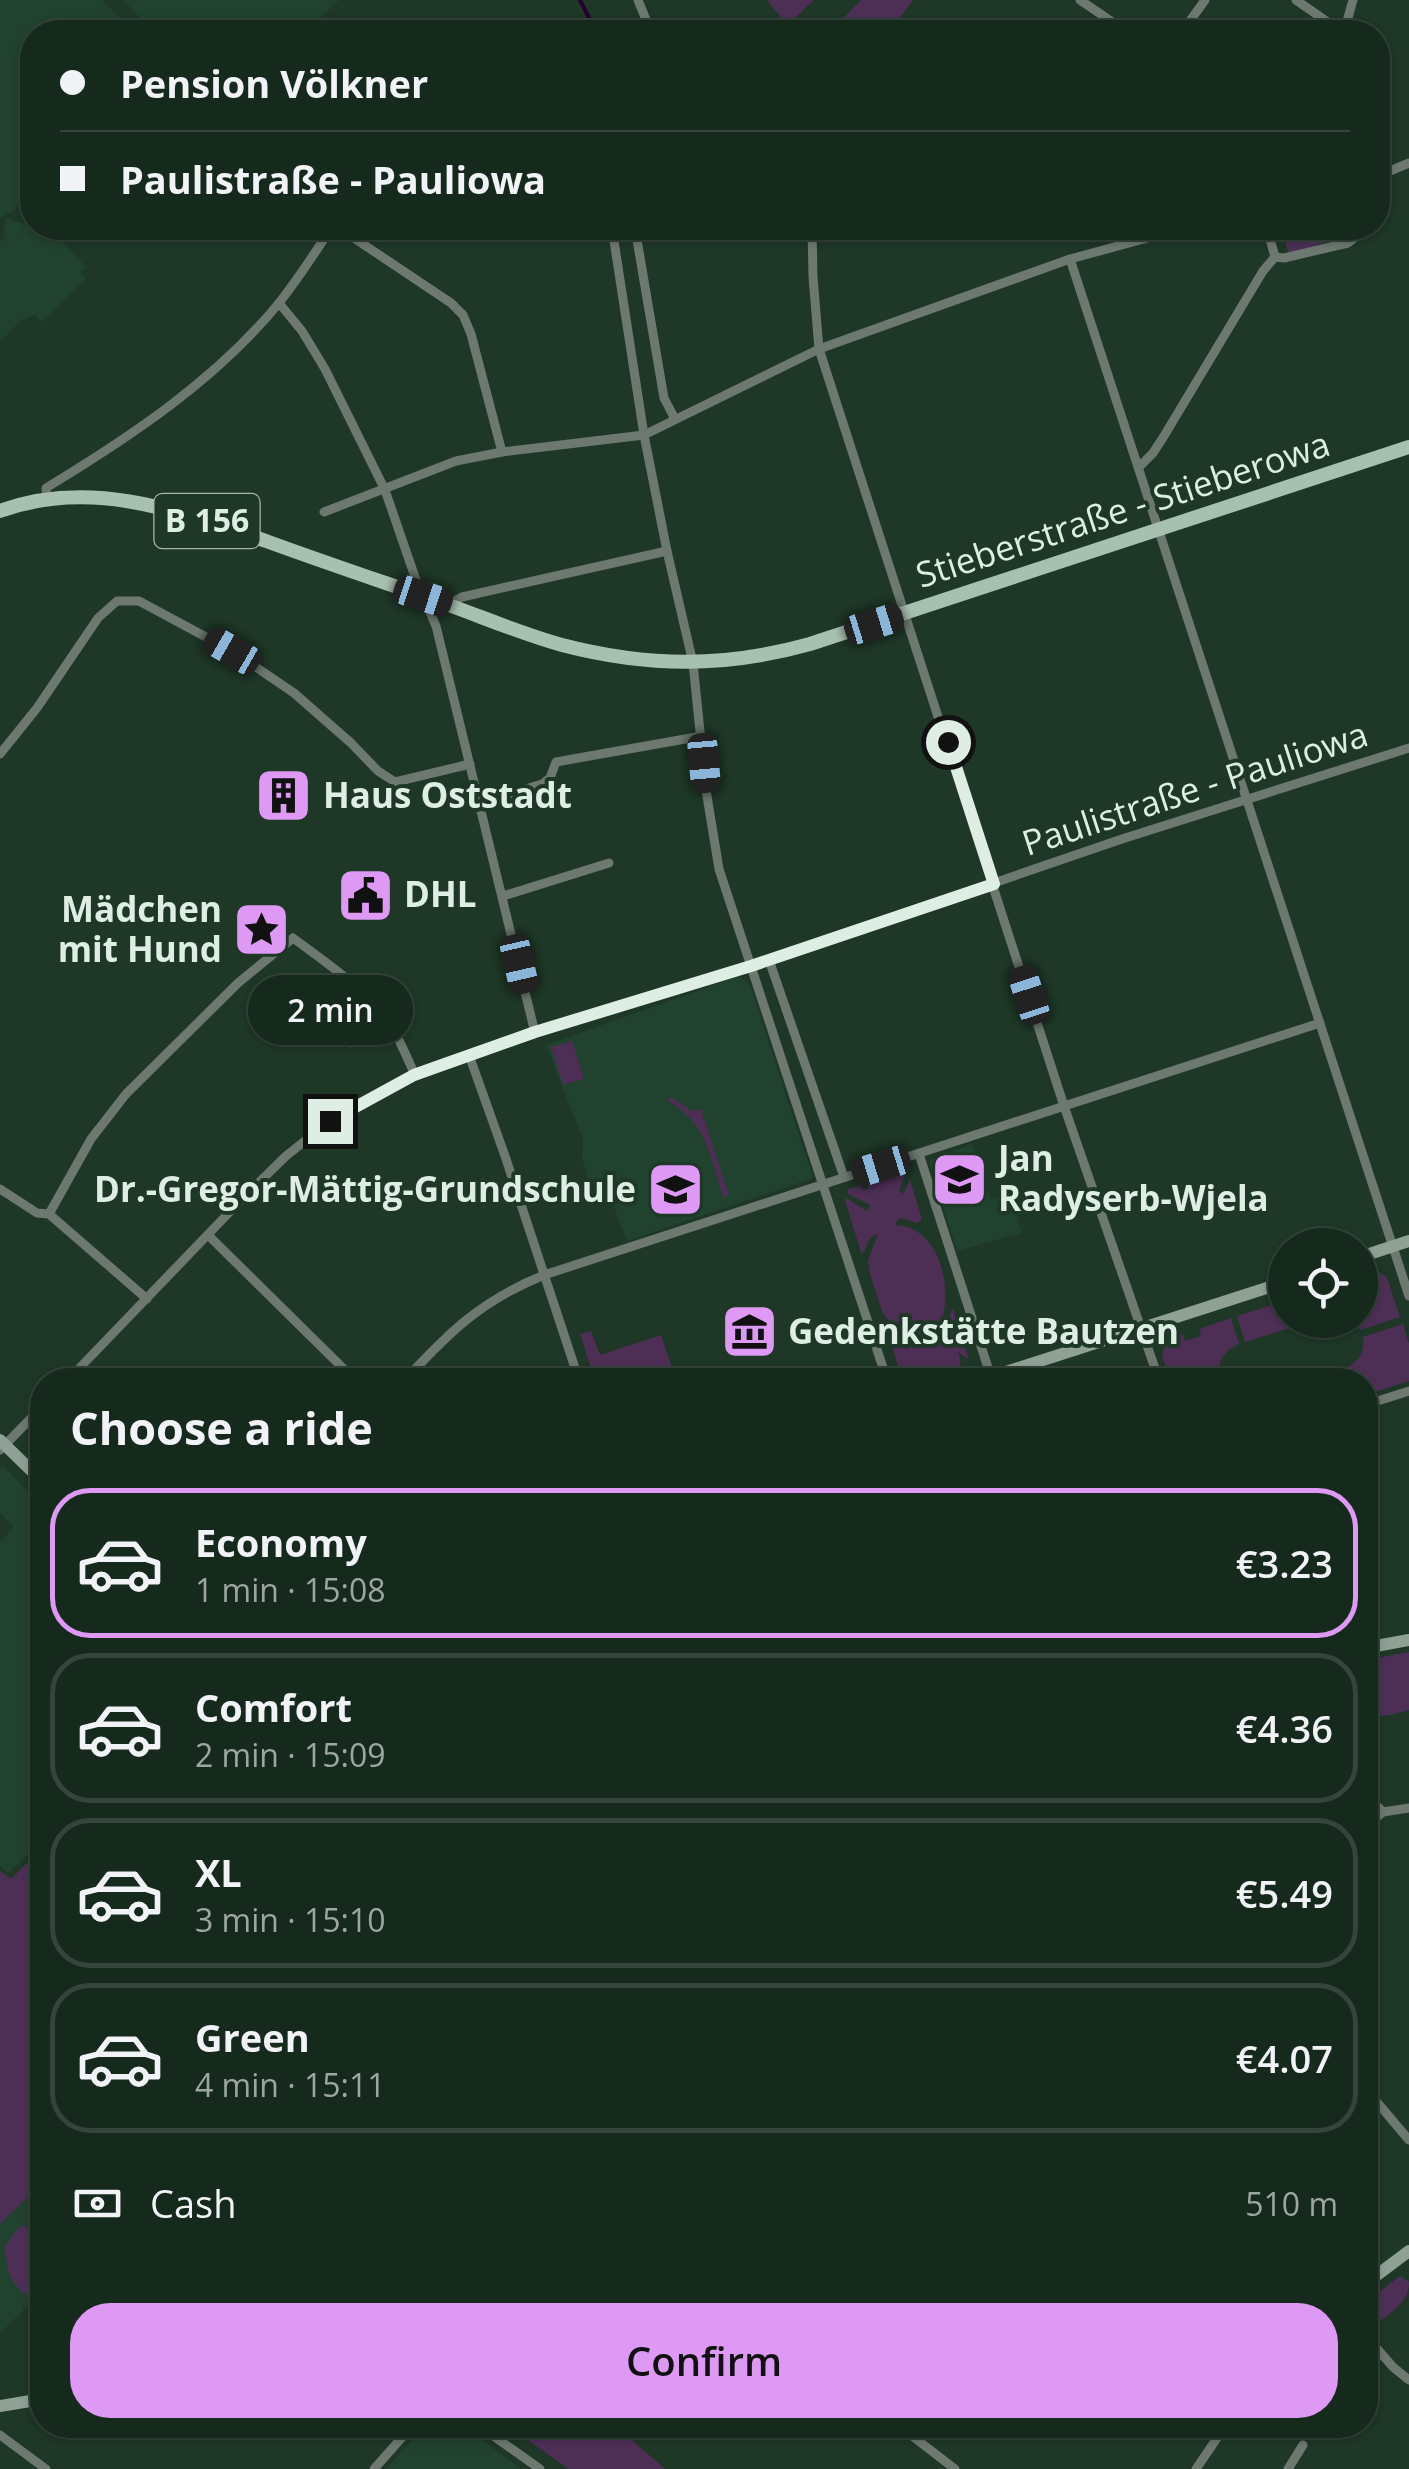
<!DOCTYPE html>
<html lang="en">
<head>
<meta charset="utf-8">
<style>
	:root { --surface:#16291d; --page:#23352a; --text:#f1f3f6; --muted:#9ea6a4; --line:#35453b; --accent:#dd99f3 }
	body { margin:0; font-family:"Open Sans",sans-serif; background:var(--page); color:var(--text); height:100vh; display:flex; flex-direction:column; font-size:38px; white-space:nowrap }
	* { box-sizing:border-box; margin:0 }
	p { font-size:32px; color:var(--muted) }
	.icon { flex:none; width:55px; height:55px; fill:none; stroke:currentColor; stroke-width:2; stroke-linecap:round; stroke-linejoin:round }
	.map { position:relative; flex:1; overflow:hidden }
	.sheet { position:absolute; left:30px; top:1368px; width:1348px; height:1070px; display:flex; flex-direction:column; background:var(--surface); border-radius:40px; box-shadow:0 2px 8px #0004,0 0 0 2px var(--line) }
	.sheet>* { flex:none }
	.top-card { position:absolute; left:20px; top:20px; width:1370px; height:220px; border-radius:40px; box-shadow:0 2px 8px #0004,0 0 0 2px var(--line); display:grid; align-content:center; height:220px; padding:0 40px; background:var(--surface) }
	.controls { position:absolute; left:1268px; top:1228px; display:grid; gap:20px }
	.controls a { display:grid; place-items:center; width:110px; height:110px; border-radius:50%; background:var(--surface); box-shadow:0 2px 8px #0004,0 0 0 2px var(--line); font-size:50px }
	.end { position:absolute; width:45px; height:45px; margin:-22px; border:12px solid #dfeee4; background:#111; box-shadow:0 0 0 5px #111 }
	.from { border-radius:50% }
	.bubble { position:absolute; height:70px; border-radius:35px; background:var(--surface); box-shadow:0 2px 8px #0004,0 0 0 2px var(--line); font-size:32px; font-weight:600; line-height:70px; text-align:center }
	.car { position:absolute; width:30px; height:60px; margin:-30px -15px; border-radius:12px; box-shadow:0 0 8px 2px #0007; background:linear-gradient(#222 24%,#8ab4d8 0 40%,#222 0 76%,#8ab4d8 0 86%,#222 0) }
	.top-card b { display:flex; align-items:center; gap:35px; height:95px; font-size:38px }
	.top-card b+b { border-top:2px solid var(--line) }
	.top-card i { width:25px; height:25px; background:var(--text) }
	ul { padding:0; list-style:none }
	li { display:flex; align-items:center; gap:30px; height:150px; margin:0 20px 15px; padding:0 20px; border:5px solid var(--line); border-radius:40px }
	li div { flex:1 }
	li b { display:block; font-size:38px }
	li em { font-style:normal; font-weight:600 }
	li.active { border-color:var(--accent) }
	li>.icon { width:90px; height:90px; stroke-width:1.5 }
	h2 { padding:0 40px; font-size:45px; line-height:120px }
	.pay { display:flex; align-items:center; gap:25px; height:110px; padding:0 40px; font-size:38px }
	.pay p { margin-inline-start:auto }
	.primary-button { display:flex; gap:20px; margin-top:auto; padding:20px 40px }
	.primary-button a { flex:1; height:115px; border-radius:40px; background:var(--accent); color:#111; font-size:40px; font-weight:600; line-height:115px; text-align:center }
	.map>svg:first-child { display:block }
</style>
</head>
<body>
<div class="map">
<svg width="1409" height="2469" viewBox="0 0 1409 2469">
	<rect width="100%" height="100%" fill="#1e3727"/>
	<g fill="#21422f">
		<path d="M 0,0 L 102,0 L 133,32 L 32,32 L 32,193 L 13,211 L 0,218 Z"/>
		<path d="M 123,0 L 339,0 L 305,32 L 154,32 Z"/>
		<path d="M 7,218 L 37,228 L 49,241 L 55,235 L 86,267 L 80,273 L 86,279 L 42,322 L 35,315 L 20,321 L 0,342 L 0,242 L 5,237 L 4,227 Z"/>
		<path d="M 739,976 L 750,985 L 813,1178 L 627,1241 L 608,1192 L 589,1182 L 582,1159 L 583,1140 L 546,1045 Z"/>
		<path d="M 972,1144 L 990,1199 L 1012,1199 L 1022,1233 L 957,1251 L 929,1160 Z"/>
		<path d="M 3,1466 L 42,1505 L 42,1841 L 8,1873 L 0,1866 L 0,1542 L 14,1527 L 0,1513 L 0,1469 Z"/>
		<path d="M 42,2183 L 42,2296 L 35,2299 L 0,2333 L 0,2224 Z"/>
		<path d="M 425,2425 L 461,2425 L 522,2469 L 386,2469 Z"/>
	</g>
	<g fill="#4d2f56">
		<path d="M 767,0 L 814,0 L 787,25 Z"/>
		<path d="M 861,0 L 913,0 L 889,32 L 830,32 Z"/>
		<path d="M 1281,228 L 1343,228 L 1345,236 L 1289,254 Z"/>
		<path d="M 324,977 L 374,1026 L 351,1049 L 301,1000 Z"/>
		<path d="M 572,1041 L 584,1079 L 563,1085 L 551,1047 Z"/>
		<path d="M 671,1097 L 692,1111 L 701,1109 L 729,1195 L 723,1197 C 710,1157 708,1124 668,1101 Z"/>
		<path d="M 903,1174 L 905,1175 L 899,1190 L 903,1194 L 910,1180 L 922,1219 L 917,1223 L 900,1218 L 894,1225 C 939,1225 954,1288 941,1323 L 944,1326 L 953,1308 L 969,1360 L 958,1352 L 961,1362 L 958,1367 C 953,1368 948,1367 943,1367 C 933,1368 922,1375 909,1376 L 907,1380 L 902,1380 L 891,1342 L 897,1335 L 909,1340 L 909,1335 L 889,1321 L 882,1311 L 870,1274 L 868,1261 L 878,1234 L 871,1237 L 862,1255 L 845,1201 L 846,1198 L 867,1211 L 870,1205 L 848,1194 L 848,1189 L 861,1185 L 863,1190 L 869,1188 L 868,1183 Z"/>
		<path d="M 1378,1271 L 1387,1278 L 1400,1317 L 1360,1330 L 1353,1320 L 1360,1320 L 1360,1276 Z"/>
		<path d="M 1285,1301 L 1285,1320 L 1315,1320 L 1245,1342 L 1237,1316 Z"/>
		<path d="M 1231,1318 L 1239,1344 C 1224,1351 1217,1360 1221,1377 L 1212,1380 L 1170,1380 L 1162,1355 L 1165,1342 L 1183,1334 L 1185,1341 L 1201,1336 L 1199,1329 Z"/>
		<path d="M 1403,1324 L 1409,1344 L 1409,1381 L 1365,1395 L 1365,1380 L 1348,1380 L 1345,1369 C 1359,1361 1364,1354 1363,1337 Z"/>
		<path d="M 591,1331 L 600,1355 L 661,1335 L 676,1380 L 595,1380 L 580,1334 Z"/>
		<path d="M 1409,1652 L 1409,1710 L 1390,1715 L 1365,1717 L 1365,1660 Z"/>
		<path d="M 42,1848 L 42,2183 L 0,2224 L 0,1871 L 11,1879 Z"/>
		<path d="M 42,2224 L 42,2296 L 35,2299 C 11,2289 7,2272 5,2247 L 18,2228 L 24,2225 L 32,2233 Z"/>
		<path d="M 1400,2276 L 1409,2282 C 1409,2304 1387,2317 1369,2327 L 1365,2326 L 1365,2303 Z"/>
		<path d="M 506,2425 L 615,2425 L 665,2469 L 569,2469 Z"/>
	</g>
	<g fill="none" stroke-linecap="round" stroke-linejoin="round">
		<path stroke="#25012f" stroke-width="4" d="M 580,0 L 596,32"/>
		<g stroke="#6c7870" stroke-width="9">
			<path d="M 638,0 L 651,32"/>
			<path d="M 1080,0 L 1127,32"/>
			<path d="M 1296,0 L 1329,23 L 1345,30"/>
			<path d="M 1182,32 L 1205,0"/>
			<path d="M 1344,32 L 1353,0"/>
			<path d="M 1378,176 L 1409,163"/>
			<path d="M 339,228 L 451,303 L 463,315 L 471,334 L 502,452"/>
			<path d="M 612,228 L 644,435 L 667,551 L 693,663 L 706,790 L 719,869 L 887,1380"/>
			<path d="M 635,228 L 664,398 L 675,419"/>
			<path d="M 812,228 L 813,277 L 819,349 L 1064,1106 L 1159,1380"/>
			<path d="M 1267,228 L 1275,257"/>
			<path d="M 1275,257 L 1284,258 L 1348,243 L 1353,239 L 1354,228"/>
			<path d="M 1070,259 L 1409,1296"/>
			<path d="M 279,303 L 302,331 L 325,369 L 385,490 L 417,583 L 436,626 L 535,1033"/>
			<path d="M 1140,466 L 1153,453 L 1164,436 L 1263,271 L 1275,257"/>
			<path d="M 47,499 L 46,488 C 130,437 216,380 279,303 C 298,279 315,253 331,228"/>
			<path d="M 324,512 L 456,461 L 502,452 L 644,435 L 819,349 L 1070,259 L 1184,228"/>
			<path d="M 448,605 L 462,597 L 667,551"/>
			<path d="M 0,754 L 37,708 L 98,618 L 117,601 L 139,601 L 232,651 L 294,693 L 351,743 L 378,771 L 395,782 L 470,764"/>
			<path d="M 480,803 L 542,784 L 550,778 L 556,762 L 702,736"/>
			<path d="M 503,896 L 609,863"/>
			<path d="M 769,960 L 844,1177"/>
			<path d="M 469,1055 L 505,1156 L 579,1380"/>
			<path d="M 919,1154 L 991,1377"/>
			<path d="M 0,1189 L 37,1213 L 49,1214 L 147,1299"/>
			<path d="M 49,1214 L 91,1139 L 126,1094 L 238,983 L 293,938 C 324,961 361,986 385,1017 C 398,1034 406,1056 415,1075"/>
			<path d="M 208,1235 L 355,1380"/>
			<path d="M 68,1380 L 243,1198 L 286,1156 L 330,1121 L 415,1075 L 535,1033 L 769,960 L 1122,839 L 1409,748"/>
			<path d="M 405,1380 C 450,1331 481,1301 544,1275 L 1320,1023"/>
			<path d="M 1365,1405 L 1409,1391"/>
			<path d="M 0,1450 L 42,1407"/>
			<path d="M 1365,1794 L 1383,1812"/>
			<path d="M 1365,1828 L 1383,1812 L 1409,1808"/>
			<path d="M 1365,2088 L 1409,2140"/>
			<path d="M 1365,2335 L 1393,2367 L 1409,2380"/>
			<path d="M 478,2425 L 540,2469"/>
			<path d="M 898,2425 L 955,2469"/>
			<path d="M 0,2435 L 46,2469"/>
			<path d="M 374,2469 L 413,2425"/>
			<path d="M 1196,2469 L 1226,2425"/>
			<path d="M 1288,2469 L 1303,2445"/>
		</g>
		<g stroke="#8ea194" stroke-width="12">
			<path d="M 1360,1257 L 1409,1241"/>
			<path d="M 981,1380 L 1285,1282"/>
			<path d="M 0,1440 L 42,1481"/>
			<path d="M 1365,1648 L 1409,1640"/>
			<path d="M 1365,2284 L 1409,2251"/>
			<path d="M 0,2406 L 42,2399"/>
		</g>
		<path stroke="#a7c0af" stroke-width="14" d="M 0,511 C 91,478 179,511 266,541 C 326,563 386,583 446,604 C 485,618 522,634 562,645 C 647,667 724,668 810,644 L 1409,447"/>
	</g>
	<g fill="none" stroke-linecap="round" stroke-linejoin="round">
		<path stroke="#dfeee4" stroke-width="12" d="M 330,1121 L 414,1075 L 442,1065 L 535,1032 L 751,966 L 994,884 L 948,742"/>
	</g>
	<defs>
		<symbol id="building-square" viewBox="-11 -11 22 22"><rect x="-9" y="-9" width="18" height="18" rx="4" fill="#dd99f3" stroke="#1e3727"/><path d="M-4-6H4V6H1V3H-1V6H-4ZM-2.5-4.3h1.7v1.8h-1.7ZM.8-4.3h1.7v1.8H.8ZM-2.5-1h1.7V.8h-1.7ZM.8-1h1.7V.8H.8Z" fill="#111"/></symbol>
		<symbol id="civic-square" viewBox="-11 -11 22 22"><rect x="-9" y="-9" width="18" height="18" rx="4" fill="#dd99f3" stroke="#1e3727"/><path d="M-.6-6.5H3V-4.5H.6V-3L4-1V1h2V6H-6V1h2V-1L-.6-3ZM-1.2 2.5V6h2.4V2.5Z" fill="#111"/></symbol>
		<symbol id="sight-square" viewBox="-11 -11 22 22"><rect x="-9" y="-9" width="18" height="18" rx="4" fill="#dd99f3" stroke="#1e3727"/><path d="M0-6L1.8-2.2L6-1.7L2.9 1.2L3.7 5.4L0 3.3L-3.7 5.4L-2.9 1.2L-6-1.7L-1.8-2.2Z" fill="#111"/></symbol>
		<symbol id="school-square" viewBox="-11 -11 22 22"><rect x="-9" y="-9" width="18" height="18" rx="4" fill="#dd99f3" stroke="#1e3727"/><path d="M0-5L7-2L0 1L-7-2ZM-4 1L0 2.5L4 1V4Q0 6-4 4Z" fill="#111"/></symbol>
		<symbol id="museum-square" viewBox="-11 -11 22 22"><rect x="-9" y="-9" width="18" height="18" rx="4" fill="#dd99f3" stroke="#1e3727"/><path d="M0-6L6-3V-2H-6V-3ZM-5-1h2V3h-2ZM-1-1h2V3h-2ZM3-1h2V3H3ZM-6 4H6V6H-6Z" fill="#111"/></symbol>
	</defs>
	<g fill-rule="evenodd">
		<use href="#building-square" x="252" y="764" width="63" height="63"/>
		<use href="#civic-square" x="334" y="864" width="63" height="63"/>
		<use href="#sight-square" x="230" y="898" width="63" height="63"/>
		<use href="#school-square" x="928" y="1148" width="63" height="63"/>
		<use href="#school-square" x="644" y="1158" width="63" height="63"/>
		<use href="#museum-square" x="718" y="1300" width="63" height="63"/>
	</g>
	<g text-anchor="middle" stroke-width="8" stroke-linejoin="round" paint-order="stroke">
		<rect fill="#1e3727" stroke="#a5b7ab" stroke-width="2.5" x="154.5" y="494" width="105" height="54" rx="8"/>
		<g font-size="32" font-weight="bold" fill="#dfeee4">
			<text x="207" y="532">B 156</text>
		</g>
		<g font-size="35" fill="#dfeee4" stroke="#1e3727">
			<text transform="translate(1123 510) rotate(-18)" y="12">Stieberstraße - Stieberowa</text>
			<text transform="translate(1195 789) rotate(-18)" y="12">Paulistraße - Pauliowa</text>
		</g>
		<g font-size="35" font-weight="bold" fill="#dfeee4" stroke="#1e3727" text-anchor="start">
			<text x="323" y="808">Haus Oststadt</text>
			<text x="404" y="907">DHL</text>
			<text x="222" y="922" text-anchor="end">Mädchen<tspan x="222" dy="40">mit Hund</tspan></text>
			<text x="998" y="1171">Jan<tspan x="998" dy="40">Radyserb-Wjela</tspan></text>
			<text x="636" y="1202" text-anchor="end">Dr.-Gregor-Mättig-Grundschule</text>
			<text x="788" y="1344">Gedenkstätte Bautzen</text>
		</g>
	</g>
</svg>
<div class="controls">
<a><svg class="icon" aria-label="locate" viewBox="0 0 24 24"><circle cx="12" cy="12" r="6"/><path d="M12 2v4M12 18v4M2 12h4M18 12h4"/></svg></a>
</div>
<i class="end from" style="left:948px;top:742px"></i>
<i class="end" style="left:330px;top:1121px"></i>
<div class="bubble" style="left:248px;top:975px;width:165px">2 min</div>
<i class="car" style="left:423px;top:596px;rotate:108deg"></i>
<i class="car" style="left:874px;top:624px;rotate:73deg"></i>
<i class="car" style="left:232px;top:651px;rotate:300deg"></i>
<i class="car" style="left:704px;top:763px;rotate:175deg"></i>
<i class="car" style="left:519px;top:964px;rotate:167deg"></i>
<i class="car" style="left:1029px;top:995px;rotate:342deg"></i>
<i class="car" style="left:881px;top:1166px;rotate:253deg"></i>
<div class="top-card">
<b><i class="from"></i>Pension Völkner</b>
<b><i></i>Paulistraße - Pauliowa</b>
</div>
<section class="sheet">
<h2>Choose a ride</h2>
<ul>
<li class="active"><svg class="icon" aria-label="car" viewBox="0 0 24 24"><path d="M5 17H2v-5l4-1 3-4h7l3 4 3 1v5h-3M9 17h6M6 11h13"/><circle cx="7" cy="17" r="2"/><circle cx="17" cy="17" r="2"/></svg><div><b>Economy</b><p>1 min · 15:08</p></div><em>€3.23</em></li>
<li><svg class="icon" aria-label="car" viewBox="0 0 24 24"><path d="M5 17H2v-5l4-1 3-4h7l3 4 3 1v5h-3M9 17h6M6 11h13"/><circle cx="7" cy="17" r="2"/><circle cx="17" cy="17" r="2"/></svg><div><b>Comfort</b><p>2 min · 15:09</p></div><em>€4.36</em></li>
<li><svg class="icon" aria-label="car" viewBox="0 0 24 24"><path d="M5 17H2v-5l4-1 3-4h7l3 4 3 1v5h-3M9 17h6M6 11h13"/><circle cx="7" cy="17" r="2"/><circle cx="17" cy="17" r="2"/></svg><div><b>XL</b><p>3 min · 15:10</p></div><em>€5.49</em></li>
<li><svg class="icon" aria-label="car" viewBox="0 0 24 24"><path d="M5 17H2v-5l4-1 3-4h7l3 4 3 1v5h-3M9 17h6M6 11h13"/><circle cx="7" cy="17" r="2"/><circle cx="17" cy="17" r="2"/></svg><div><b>Green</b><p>4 min · 15:11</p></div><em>€4.07</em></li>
</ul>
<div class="pay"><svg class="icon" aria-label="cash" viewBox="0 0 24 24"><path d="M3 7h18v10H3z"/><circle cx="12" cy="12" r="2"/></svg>Cash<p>510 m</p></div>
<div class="primary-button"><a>Confirm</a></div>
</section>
</div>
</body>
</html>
